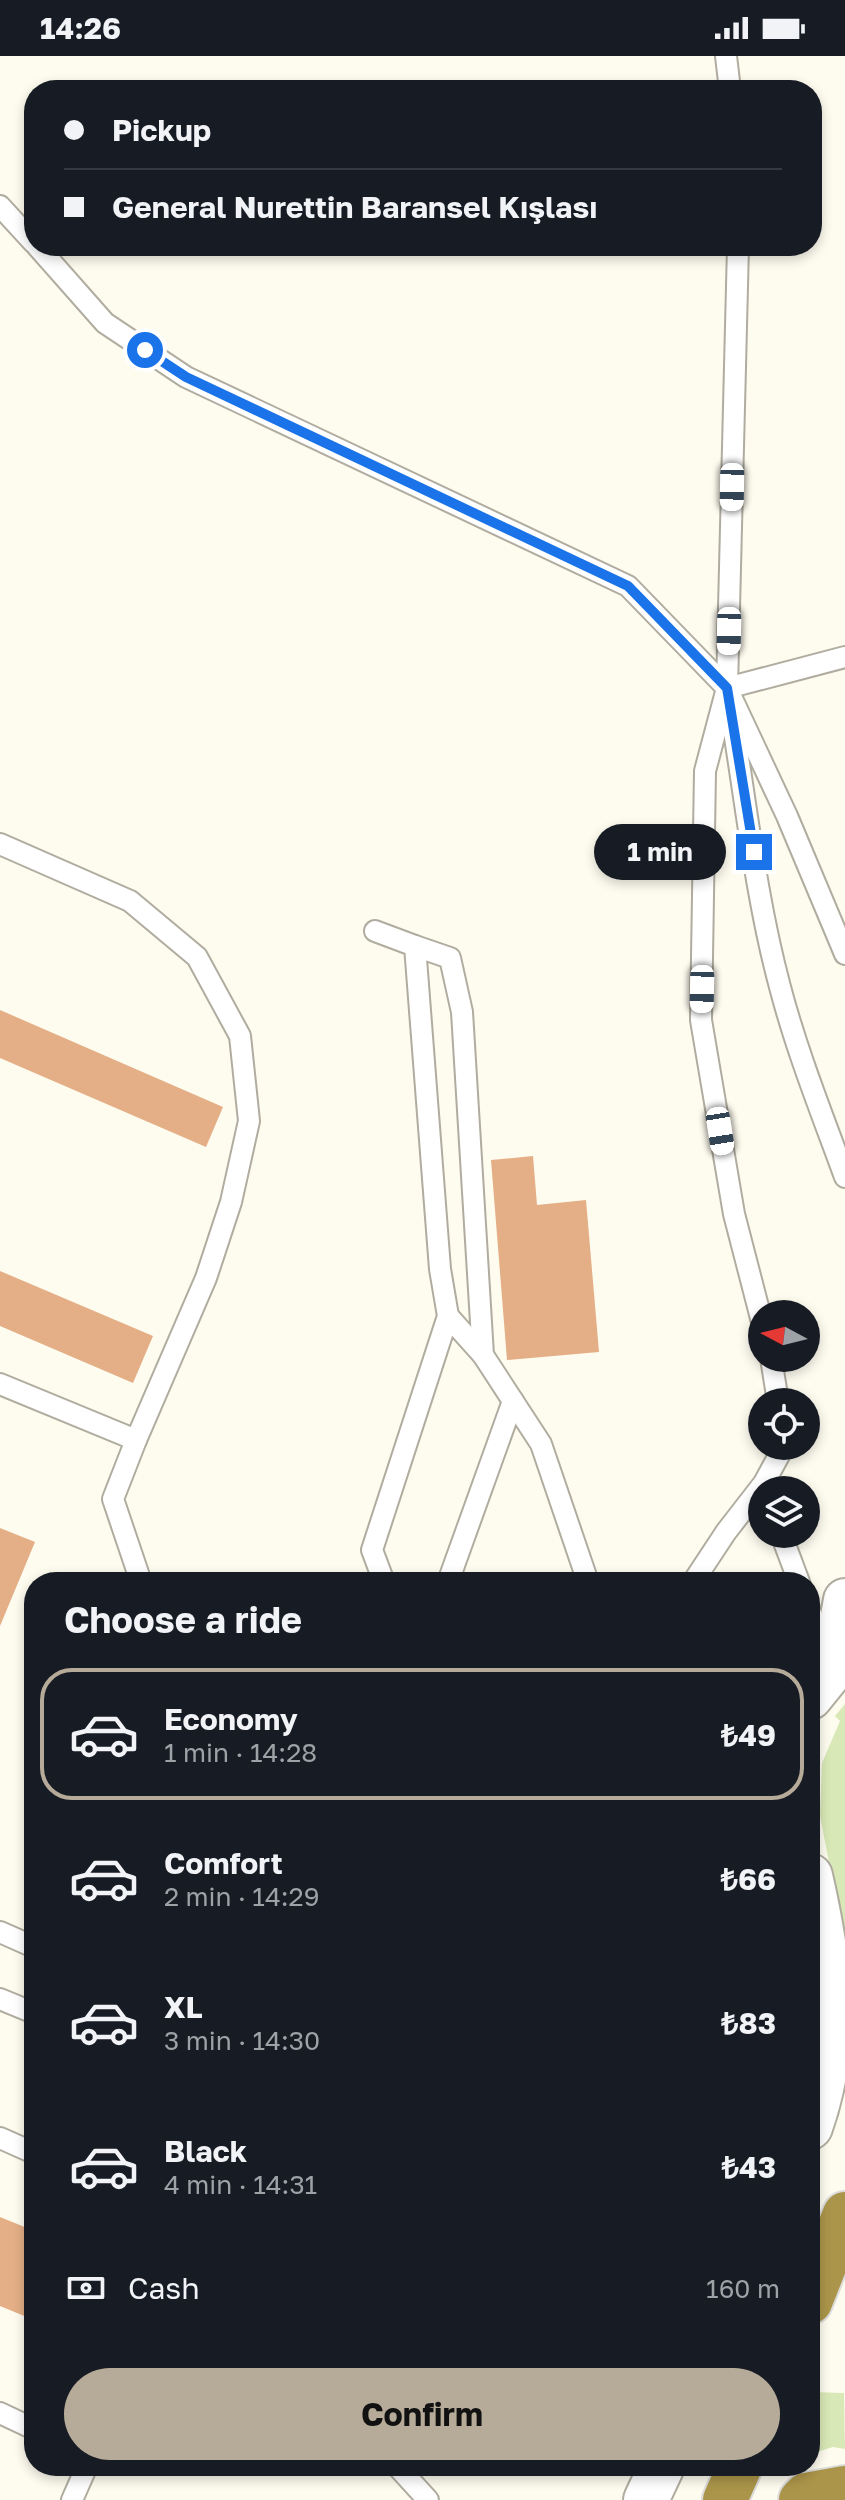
<!DOCTYPE html>
<html lang="en">
<head>
<meta charset="utf-8">
<style>
	:root { --surface:#171b24; --page:#242831; --text:#f1f3f6; --muted:#9ea1a6; --line:#363941; --accent:#b6ab98 }
	body { margin:0; font-family:"Golos Text",sans-serif; background:var(--page); color:var(--text); height:100vh; display:flex; flex-direction:column; font-size:30px; white-space:nowrap }
	* { box-sizing:border-box; margin:0 }
	p { font-size:26px; color:var(--muted) }
	.icon { flex:none; width:44px; height:44px; fill:none; stroke:currentColor; stroke-width:2; stroke-linecap:round; stroke-linejoin:round }
	.map { position:relative; flex:1; overflow:hidden }
	.panel { position:absolute; left:24px; top:1516px; width:796px; height:904px; display:flex; flex-direction:column; background:var(--surface); border-radius:32px; box-shadow:0 4px 12px #0003 }
	.panel>* { flex:none }
	.hud { position:absolute; left:24px; top:24px; width:798px; height:176px; border-radius:32px; box-shadow:0 4px 12px #0003; display:grid; align-content:center; height:176px; padding:0 40px; background:var(--surface) }
	.needle { width:52px; rotate:277deg }
	.buttons { position:absolute; left:748px; top:1244px; display:grid; gap:16px }
	.buttons a { display:grid; place-items:center; width:72px; height:72px; border-radius:50%; background:var(--surface); box-shadow:0 4px 12px #0003; font-size:40px }
	.end { position:absolute; width:36px; height:36px; margin:-18px; border:10px solid #1a73e8; background:#fff; box-shadow:0 0 0 4px #fff }
	.from { border-radius:50% }
	.bubble { position:absolute; height:56px; border-radius:28px; background:var(--surface); box-shadow:0 4px 12px #0003; font-size:26px; font-weight:700; line-height:56px; text-align:center }
	.car { position:absolute; width:24px; height:48px; margin:-24px -12px; border-radius:10px; box-shadow:0 0 6px 2px #0007; background:linear-gradient(#fff 24%,#345 0 40%,#fff 0 76%,#345 0 86%,#fff 0) }
	.hud b { display:flex; align-items:center; gap:28px; height:76px; font-size:30px }
	.hud b+b { border-top:2px solid var(--line) }
	.hud i { width:20px; height:20px; background:var(--text) }
	ul { padding:0; list-style:none }
	li { display:flex; align-items:center; gap:24px; height:132px; margin:0 16px 12px; padding:0 24px; border:4px solid transparent; border-radius:32px }
	li div { flex:1 }
	li b { display:block; font-size:30px }
	li em { font-style:normal; font-weight:700 }
	li.current { border-color:var(--accent) }
	li>.icon { width:72px; height:72px; stroke-width:1.5 }
	h2 { padding:0 40px; font-size:36px; line-height:96px }
	.pay { display:flex; align-items:center; gap:20px; height:88px; padding:0 40px; font-size:30px }
	.pay p { margin-inline-start:auto }
	.primary-button { display:flex; gap:16px; margin-top:auto; padding:16px 40px }
	.primary-button a { flex:1; height:92px; border-radius:48px; background:var(--accent); color:#111; font-size:32px; font-weight:700; line-height:92px; text-align:center }
	.status { display:flex; justify-content:space-between; align-items:center; height:56px; padding:0 40px; background:var(--surface); direction:ltr }
	.status svg { height:22px; fill:currentColor }
	.map>svg:first-child { display:block }
</style>
</head>
<body>
<div class="status"><b>14:26</b><svg viewBox="0 0 49 12"><path d="M0 12V9h3v3zM5 12V6h3v6zM10 12V3h3v9zM15 12V0h3v12zM26 1h20v11H26zM47 4h2v5h-2z"/></svg></div>
<div class="map">
<svg width="845" height="2444" viewBox="0 0 845 2444">
	<rect width="100%" height="100%" fill="#fefbef"/>
	<g fill="#d8e9b7">
		<path d="M 845,1648 L 845,1888 L 820,1760 L 822,1707 L 840,1665 L 835,1660 Z"/>
		<path d="M 810,2336 L 844,2337 L 845,2393 L 833,2391 L 810,2398 Z"/>
	</g>
	<g fill="#e4af86">
		<path d="M 0,954 L 223,1051 L 206,1091 L 0,1002 Z"/>
		<path d="M 533,1100 L 537,1149 L 586,1144 L 599,1296 L 507,1304 L 491,1104 Z"/>
		<path d="M 0,1215 L 153,1280 L 133,1327 L 0,1270 Z"/>
		<path d="M 0,1472 L 35,1486 L 0,1570 Z"/>
		<path d="M 0,2161 L 32,2174 L 34,2171 L 34,2264 L 0,2250 Z"/>
	</g>
	<g fill="none" stroke-linecap="round" stroke-linejoin="round">
		<defs>
			<g id="lane">
				<path d="M 726,0 L 730,34"/>
				<path d="M 0,150 L 34,187"/>
				<path d="M 37,190 L 105,267 L 186,321 L 628,530 L 727,632 L 787,760 L 845,898"/>
				<path d="M 738,190 L 727,632 L 705,715 L 701,964 L 734,1158 L 762,1266"/>
				<path d="M 727,632 L 845,601"/>
				<path d="M 731,656 C 746,747 756,842 780,931 C 797,996 822,1058 845,1121"/>
				<path d="M 0,788 L 130,845 L 197,901 L 240,980 L 249,1065 L 231,1146 L 206,1222 L 136,1384"/>
				<path d="M 375,875 L 415,890 L 440,1213 L 448,1260 L 372,1494 L 384,1526"/>
				<path d="M 415,890 L 450,902 L 462,956 L 483,1299 L 541,1388 L 588,1526"/>
				<path d="M 448,1260 L 483,1299"/>
				<path d="M 771,1302 L 778,1346"/>
				<path d="M 0,1328 L 136,1384 L 113,1443 L 141,1526"/>
				<path d="M 781,1478 L 799,1526"/>
				<path d="M 448,1526 L 513,1345"/>
				<path d="M 693,1526 L 726,1476 L 764,1427 L 784,1390"/>
				<path d="M 810,1555 L 827,1600"/>
				<path d="M 0,1876 L 34,1891"/>
				<path d="M 0,1943 L 34,1957"/>
				<path d="M 0,2082 L 34,2097"/>
				<path d="M 0,2357 L 34,2373"/>
				<path d="M 397,2410 L 428,2444"/>
				<path d="M 72,2444 L 87,2410"/>
			</g>
			<path id="street" d="M 832,1614 L 845,1544"/>
			<g id="secondary">
				<path d="M 810,1641 L 832,1614 L 845,1603"/>
				<path d="M 810,1820 C 830,1907 841,1984 810,2071"/>
				<path d="M 646,2444 L 662,2410"/>
			</g>
			<g id="highway">
				<path d="M 810,2246 L 845,2158"/>
				<path d="M 725,2444 L 740,2410"/>
				<path d="M 801,2444 L 806,2439 L 845,2432"/>
			</g>
		</defs>
		<use href="#lane" stroke="#b0ac9f" stroke-width="24"/>
		<use href="#street" stroke="#b0ac9f" stroke-width="46"/>
		<use href="#secondary" stroke="#b0ac9f" stroke-width="48"/>
		<use href="#highway" stroke="#dbdbda" stroke-width="48"/>
		<use href="#lane" stroke="#fff" stroke-width="20"/>
		<use href="#street" stroke="#fff" stroke-width="42"/>
		<use href="#secondary" stroke="#fff" stroke-width="44"/>
		<use href="#highway" stroke="#ab954a" stroke-width="44"/>
	</g>
	<g fill="none" stroke-linecap="round" stroke-linejoin="round">
		<path stroke="#1a73e8" stroke-width="10" d="M 145,294 L 186,321 L 628,530 L 727,632 L 754,796"/>
	</g>
</svg>
<div class="buttons">
<a><svg class="needle" viewBox="-14 -14 28 28"><path d="M0-13l5 13h-10z" fill="#e53935"/><path d="M0 13l5-13h-10z" fill="#9ea1a6"/></svg></a>
<a><svg class="icon" aria-label="locate" viewBox="0 0 24 24"><circle cx="12" cy="12" r="6"/><path d="M12 2v4M12 18v4M2 12h4M18 12h4"/></svg></a>
<a><svg class="icon" aria-label="layers" viewBox="0 0 24 24"><path d="M12 4l9 5-9 5-9-5zM3 14l9 5 9-5"/></svg></a>
</div>
<i class="end from" style="left:145px;top:294px"></i>
<i class="end" style="left:754px;top:796px"></i>
<div class="bubble" style="left:594px;top:768px;width:132px">1 min</div>
<i class="car" style="left:732px;top:431px;rotate:181deg"></i>
<i class="car" style="left:729px;top:575px;rotate:181deg"></i>
<i class="car" style="left:702px;top:933px;rotate:181deg"></i>
<i class="car" style="left:720px;top:1075px;rotate:171deg"></i>
<div class="hud">
<b><i class="from"></i>Pickup</b>
<b><i></i>General Nurettin Baransel Kışlası</b>
</div>
<section class="panel">
<h2>Choose a ride</h2>
<ul>
<li class="current"><svg class="icon" aria-label="car" viewBox="0 0 24 24"><path d="M5 17H2v-5l4-1 3-4h7l3 4 3 1v5h-3M9 17h6M6 11h13"/><circle cx="7" cy="17" r="2"/><circle cx="17" cy="17" r="2"/></svg><div><b>Economy</b><p>1 min · 14:28</p></div><em>₺49</em></li>
<li><svg class="icon" aria-label="car" viewBox="0 0 24 24"><path d="M5 17H2v-5l4-1 3-4h7l3 4 3 1v5h-3M9 17h6M6 11h13"/><circle cx="7" cy="17" r="2"/><circle cx="17" cy="17" r="2"/></svg><div><b>Comfort</b><p>2 min · 14:29</p></div><em>₺66</em></li>
<li><svg class="icon" aria-label="car" viewBox="0 0 24 24"><path d="M5 17H2v-5l4-1 3-4h7l3 4 3 1v5h-3M9 17h6M6 11h13"/><circle cx="7" cy="17" r="2"/><circle cx="17" cy="17" r="2"/></svg><div><b>XL</b><p>3 min · 14:30</p></div><em>₺83</em></li>
<li><svg class="icon" aria-label="car" viewBox="0 0 24 24"><path d="M5 17H2v-5l4-1 3-4h7l3 4 3 1v5h-3M9 17h6M6 11h13"/><circle cx="7" cy="17" r="2"/><circle cx="17" cy="17" r="2"/></svg><div><b>Black</b><p>4 min · 14:31</p></div><em>₺43</em></li>
</ul>
<div class="pay"><svg class="icon" aria-label="cash" viewBox="0 0 24 24"><path d="M3 7h18v10H3z"/><circle cx="12" cy="12" r="2"/></svg>Cash<p>160 m</p></div>
<div class="primary-button"><a>Confirm</a></div>
</section>
</div>
</body>
</html>
